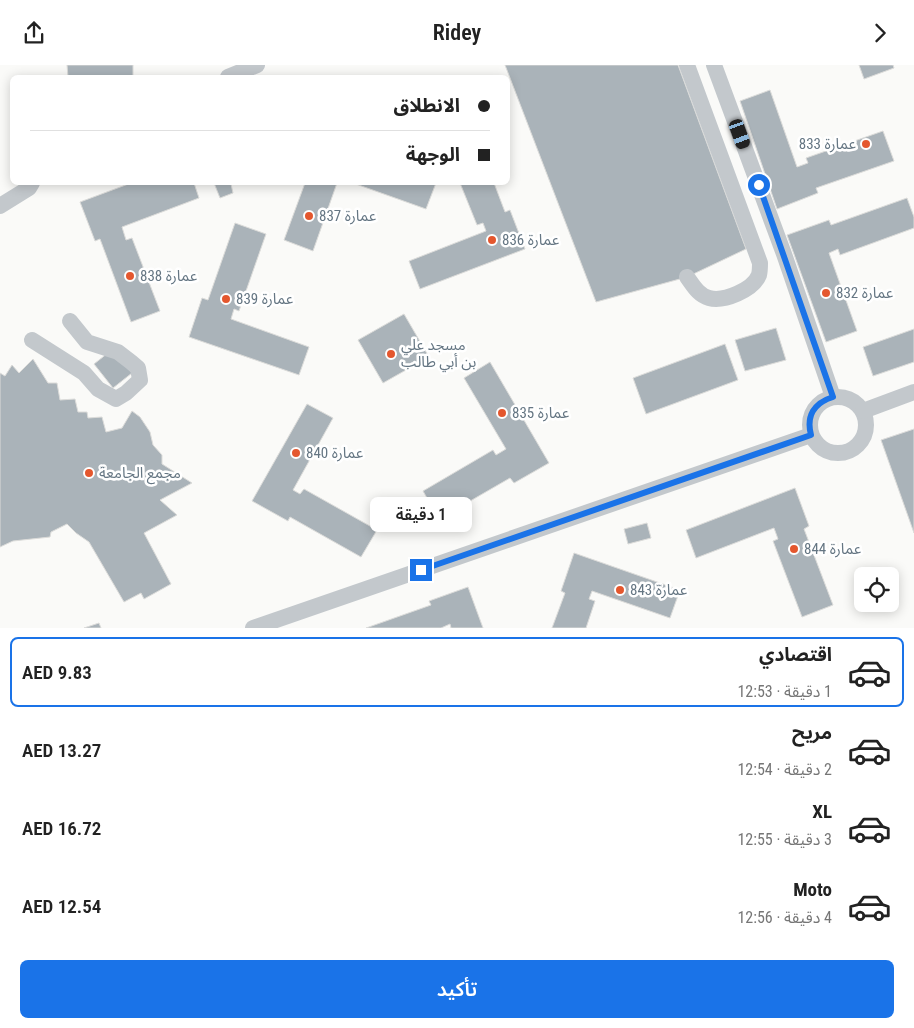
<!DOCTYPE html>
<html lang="ar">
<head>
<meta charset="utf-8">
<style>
	:root { --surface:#fff; --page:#f6f6f6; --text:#222; --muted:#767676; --line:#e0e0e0; --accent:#1a73e8 }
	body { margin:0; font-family:"Roboto Condensed","Noto Sans Arabic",sans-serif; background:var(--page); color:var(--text); direction:rtl; height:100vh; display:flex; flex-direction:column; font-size:19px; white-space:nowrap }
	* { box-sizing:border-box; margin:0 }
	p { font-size:16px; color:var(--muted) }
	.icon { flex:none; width:28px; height:28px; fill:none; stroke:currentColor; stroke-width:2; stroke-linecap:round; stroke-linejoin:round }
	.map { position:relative; height:563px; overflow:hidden; direction:ltr }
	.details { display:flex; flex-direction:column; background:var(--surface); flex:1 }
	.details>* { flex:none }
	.hud { position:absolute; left:10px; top:10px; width:500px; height:110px; border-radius:8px; box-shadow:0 2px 12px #0003; direction:rtl; display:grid; align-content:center; height:110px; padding:0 20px; background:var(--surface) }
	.buttons { position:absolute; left:854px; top:502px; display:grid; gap:10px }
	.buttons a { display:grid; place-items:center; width:45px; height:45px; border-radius:8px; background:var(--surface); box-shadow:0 2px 12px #0003; font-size:25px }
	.end { position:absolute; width:22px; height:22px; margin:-11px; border:6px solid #1a73e8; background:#fff; box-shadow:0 0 0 2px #fff }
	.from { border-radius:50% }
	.bubble { position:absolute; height:35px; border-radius:8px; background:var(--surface); box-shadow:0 2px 12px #0003; font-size:16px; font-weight:600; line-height:35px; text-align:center; direction:rtl }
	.car { position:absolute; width:15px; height:30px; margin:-15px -8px; border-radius:6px; box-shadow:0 0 4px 1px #0007; background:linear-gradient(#222 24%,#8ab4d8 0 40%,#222 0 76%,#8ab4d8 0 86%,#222 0) }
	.hud b { display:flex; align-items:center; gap:18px; height:48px; font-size:19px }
	.hud b+b { border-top:1px solid var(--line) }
	.hud i { width:12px; height:12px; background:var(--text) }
	ul { padding:9px 0 0; list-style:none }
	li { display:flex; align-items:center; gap:15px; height:70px; margin:0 10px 8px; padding:0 10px; border:2px solid transparent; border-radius:8px }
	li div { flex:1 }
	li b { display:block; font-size:19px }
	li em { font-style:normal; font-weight:600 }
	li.current { border-color:var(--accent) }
	li>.icon { width:45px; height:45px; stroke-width:1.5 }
	.button { display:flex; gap:10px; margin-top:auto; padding:10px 20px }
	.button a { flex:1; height:58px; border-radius:8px; background:var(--accent); color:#fff; font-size:20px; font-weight:600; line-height:58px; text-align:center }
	header { display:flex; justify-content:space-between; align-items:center; height:65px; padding:0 20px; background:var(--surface); font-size:22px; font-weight:600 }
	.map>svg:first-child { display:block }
</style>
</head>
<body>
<header><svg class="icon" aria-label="forward" viewBox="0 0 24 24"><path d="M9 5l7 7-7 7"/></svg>Ridey<svg class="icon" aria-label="share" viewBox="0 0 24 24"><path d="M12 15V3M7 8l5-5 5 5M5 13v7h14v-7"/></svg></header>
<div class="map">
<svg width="914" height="563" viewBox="0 0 914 563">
	<rect width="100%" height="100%" fill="#fafaf8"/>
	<g fill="#aab3b9" stroke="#dcdcda">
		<path d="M 67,0 L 133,0 L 133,12 L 68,12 Z"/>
		<path d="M 505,0 L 678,0 L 746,184 L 687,212 L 596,237 Z"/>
		<path d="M 859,0 L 893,0 L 894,3 L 864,14 Z"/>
		<path d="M 770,25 L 797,102 L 808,98 L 806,93 L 883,66 L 894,96 L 816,123 L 818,128 L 777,144 L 740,36 Z"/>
		<path d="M 131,118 L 194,118 L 199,133 L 122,162 L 126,175 L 132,173 L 160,246 L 131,257 L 100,174 L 95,176 L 80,137 Z"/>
		<path d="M 214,118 L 236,118 L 231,119 L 233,128 L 220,133 Z"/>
		<path d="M 305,118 L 337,118 L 313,186 L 284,175 Z"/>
		<path d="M 353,118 L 436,118 L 426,144 Z"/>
		<path d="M 460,118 L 494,118 L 505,147 L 510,145 L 525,184 L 420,224 L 409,196 L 486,166 L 483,158 L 477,160 Z"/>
		<path d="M 907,133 L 914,152 L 914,163 L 840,190 L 838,184 L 829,188 L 857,266 L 826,277 L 787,170 L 829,155 L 831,160 Z"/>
		<path d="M 235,158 L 266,169 L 239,246 L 234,244 L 231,254 L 309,282 L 299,310 L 189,272 L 202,233 L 208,235 Z"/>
		<path d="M 404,249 L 429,292 L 383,318 L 358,275 Z"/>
		<path d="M 776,263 L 786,295 L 745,306 L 735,275 Z"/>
		<path d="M 914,264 L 914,297 L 873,311 L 863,282 Z"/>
		<path d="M 725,279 L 738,315 L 646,349 L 633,313 Z"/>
		<path d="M 113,284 L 132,308 L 113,323 L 94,299 Z"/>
		<path d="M 33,294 L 48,318 L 57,318 L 60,335 L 75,334 L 78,347 L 87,347 L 88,353 L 102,352 L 106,367 L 122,363 L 132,346 L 140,352 L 150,367 L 153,380 L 162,390 L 162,399 L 192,418 L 160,435 L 177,450 L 144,468 L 171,519 L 144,534 L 141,528 L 124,537 L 89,477 L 76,468 L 67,459 L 51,467 L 50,472 L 13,476 L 0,482 L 0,308 L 5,311 L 12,300 L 19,308 Z"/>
		<path d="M 490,297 L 549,398 L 514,418 L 510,413 L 439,454 L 423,426 L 493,385 L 496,390 L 506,384 L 464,313 Z"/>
		<path d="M 307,339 L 333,353 L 293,425 L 300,429 L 304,424 L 377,465 L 361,492 L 290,452 L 288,456 L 252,436 Z"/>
		<path d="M 914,364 L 914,468 L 881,375 Z"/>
		<path d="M 795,423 L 809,461 L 804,464 L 833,540 L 802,552 L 773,476 L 778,474 L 774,463 L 696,493 L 686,465 Z"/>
		<path d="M 647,458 L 651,473 L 628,479 L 624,464 Z"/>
		<path d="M 574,488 L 680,525 L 670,553 L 592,526 L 589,534 L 595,536 L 586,563 L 552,563 L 565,528 L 561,526 Z"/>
		<path d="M 468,522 L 483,563 L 451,563 L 450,559 L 441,563 L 366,563 L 431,540 L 429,536 Z"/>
		<path d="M 99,558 L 101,563 L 84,563 Z"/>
	</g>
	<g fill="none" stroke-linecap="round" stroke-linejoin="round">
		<g stroke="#c3c8cc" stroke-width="16">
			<path d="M 714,0 L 784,189 L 833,332"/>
			<path d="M 228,12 L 257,0"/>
			<path d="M 0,141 L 29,123 L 32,118"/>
			<path d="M 687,212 C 693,220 698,230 709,233 C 724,237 753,225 759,210 C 760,206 760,202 760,198 L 687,0"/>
			<path d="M 32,275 L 84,308 L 98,324 L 116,334 L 126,328 L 140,315 L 138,303 L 131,297 L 118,287 L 87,277 L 70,256"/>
			<circle cx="838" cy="360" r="28"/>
			<path d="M 863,346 L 914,327"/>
			<path d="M 253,563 L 811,370"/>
		</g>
	</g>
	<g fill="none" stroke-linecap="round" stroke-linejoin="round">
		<path stroke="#1a73e8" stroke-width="6" d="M 421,505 L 811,370 C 806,351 814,338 833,332 L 759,120"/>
	</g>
	<g fill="#e4572e" stroke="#fff" stroke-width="2">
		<circle cx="866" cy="79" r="5"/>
		<circle cx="309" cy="151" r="5"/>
		<circle cx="492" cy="175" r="5"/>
		<circle cx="130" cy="211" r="5"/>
		<circle cx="826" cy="228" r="5"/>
		<circle cx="226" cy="234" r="5"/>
		<circle cx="391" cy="289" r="5"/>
		<circle cx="502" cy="348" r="5"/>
		<circle cx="296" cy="388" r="5"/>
		<circle cx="89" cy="408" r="5"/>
		<circle cx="794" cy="484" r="5"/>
		<circle cx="620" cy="525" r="5"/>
	</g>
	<g text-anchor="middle" stroke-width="5" stroke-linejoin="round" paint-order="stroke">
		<g font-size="15" fill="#657683" stroke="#fff" text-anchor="start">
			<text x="856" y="84" text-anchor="end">عمارة 833</text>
			<text x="319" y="156">عمارة 837</text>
			<text x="502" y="180">عمارة 836</text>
			<text x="140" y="216">عمارة 838</text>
			<text x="836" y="233">عمارة 832</text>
			<text x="236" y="239">عمارة 839</text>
			<text x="401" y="285">مسجد علي<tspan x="401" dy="17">بن أبي طالب</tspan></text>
			<text x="512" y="353">عمارة 835</text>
			<text x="306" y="393">عمارة 840</text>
			<text x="99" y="413">مجمع الجامعة</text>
			<text x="804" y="489">عمارة 844</text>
			<text x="630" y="530">عمارة 843</text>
		</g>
	</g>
</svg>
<div class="buttons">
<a><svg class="icon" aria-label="locate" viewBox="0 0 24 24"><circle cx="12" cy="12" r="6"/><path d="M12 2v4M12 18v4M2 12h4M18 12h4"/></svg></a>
</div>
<i class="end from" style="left:759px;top:120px"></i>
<i class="end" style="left:421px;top:505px"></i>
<div class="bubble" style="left:370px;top:432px;width:102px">1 دقيقة</div>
<i class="car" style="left:740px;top:69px;rotate:160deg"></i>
<div class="hud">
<b><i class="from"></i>الانطلاق</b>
<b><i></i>الوجهة</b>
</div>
</div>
<section class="details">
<ul>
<li class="current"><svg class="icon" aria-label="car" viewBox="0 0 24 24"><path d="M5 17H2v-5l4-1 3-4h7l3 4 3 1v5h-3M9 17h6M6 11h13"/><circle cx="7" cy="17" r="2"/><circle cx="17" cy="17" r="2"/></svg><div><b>اقتصادي</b><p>1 دقيقة · 12:53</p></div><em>AED 9.83</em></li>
<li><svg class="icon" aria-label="car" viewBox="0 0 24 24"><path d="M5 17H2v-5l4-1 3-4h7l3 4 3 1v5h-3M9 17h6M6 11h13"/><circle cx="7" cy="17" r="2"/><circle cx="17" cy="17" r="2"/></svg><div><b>مريح</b><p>2 دقيقة · 12:54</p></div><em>AED 13.27</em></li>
<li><svg class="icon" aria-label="car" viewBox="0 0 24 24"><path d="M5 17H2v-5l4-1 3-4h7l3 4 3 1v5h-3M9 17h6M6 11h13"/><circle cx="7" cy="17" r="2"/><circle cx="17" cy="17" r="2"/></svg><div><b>XL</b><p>3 دقيقة · 12:55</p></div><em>AED 16.72</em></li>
<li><svg class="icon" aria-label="car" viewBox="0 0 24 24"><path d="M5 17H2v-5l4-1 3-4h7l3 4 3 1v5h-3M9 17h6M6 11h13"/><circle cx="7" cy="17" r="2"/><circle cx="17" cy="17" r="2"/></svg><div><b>Moto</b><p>4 دقيقة · 12:56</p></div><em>AED 12.54</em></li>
</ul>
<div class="button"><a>تأكيد</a></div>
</section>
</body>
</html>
